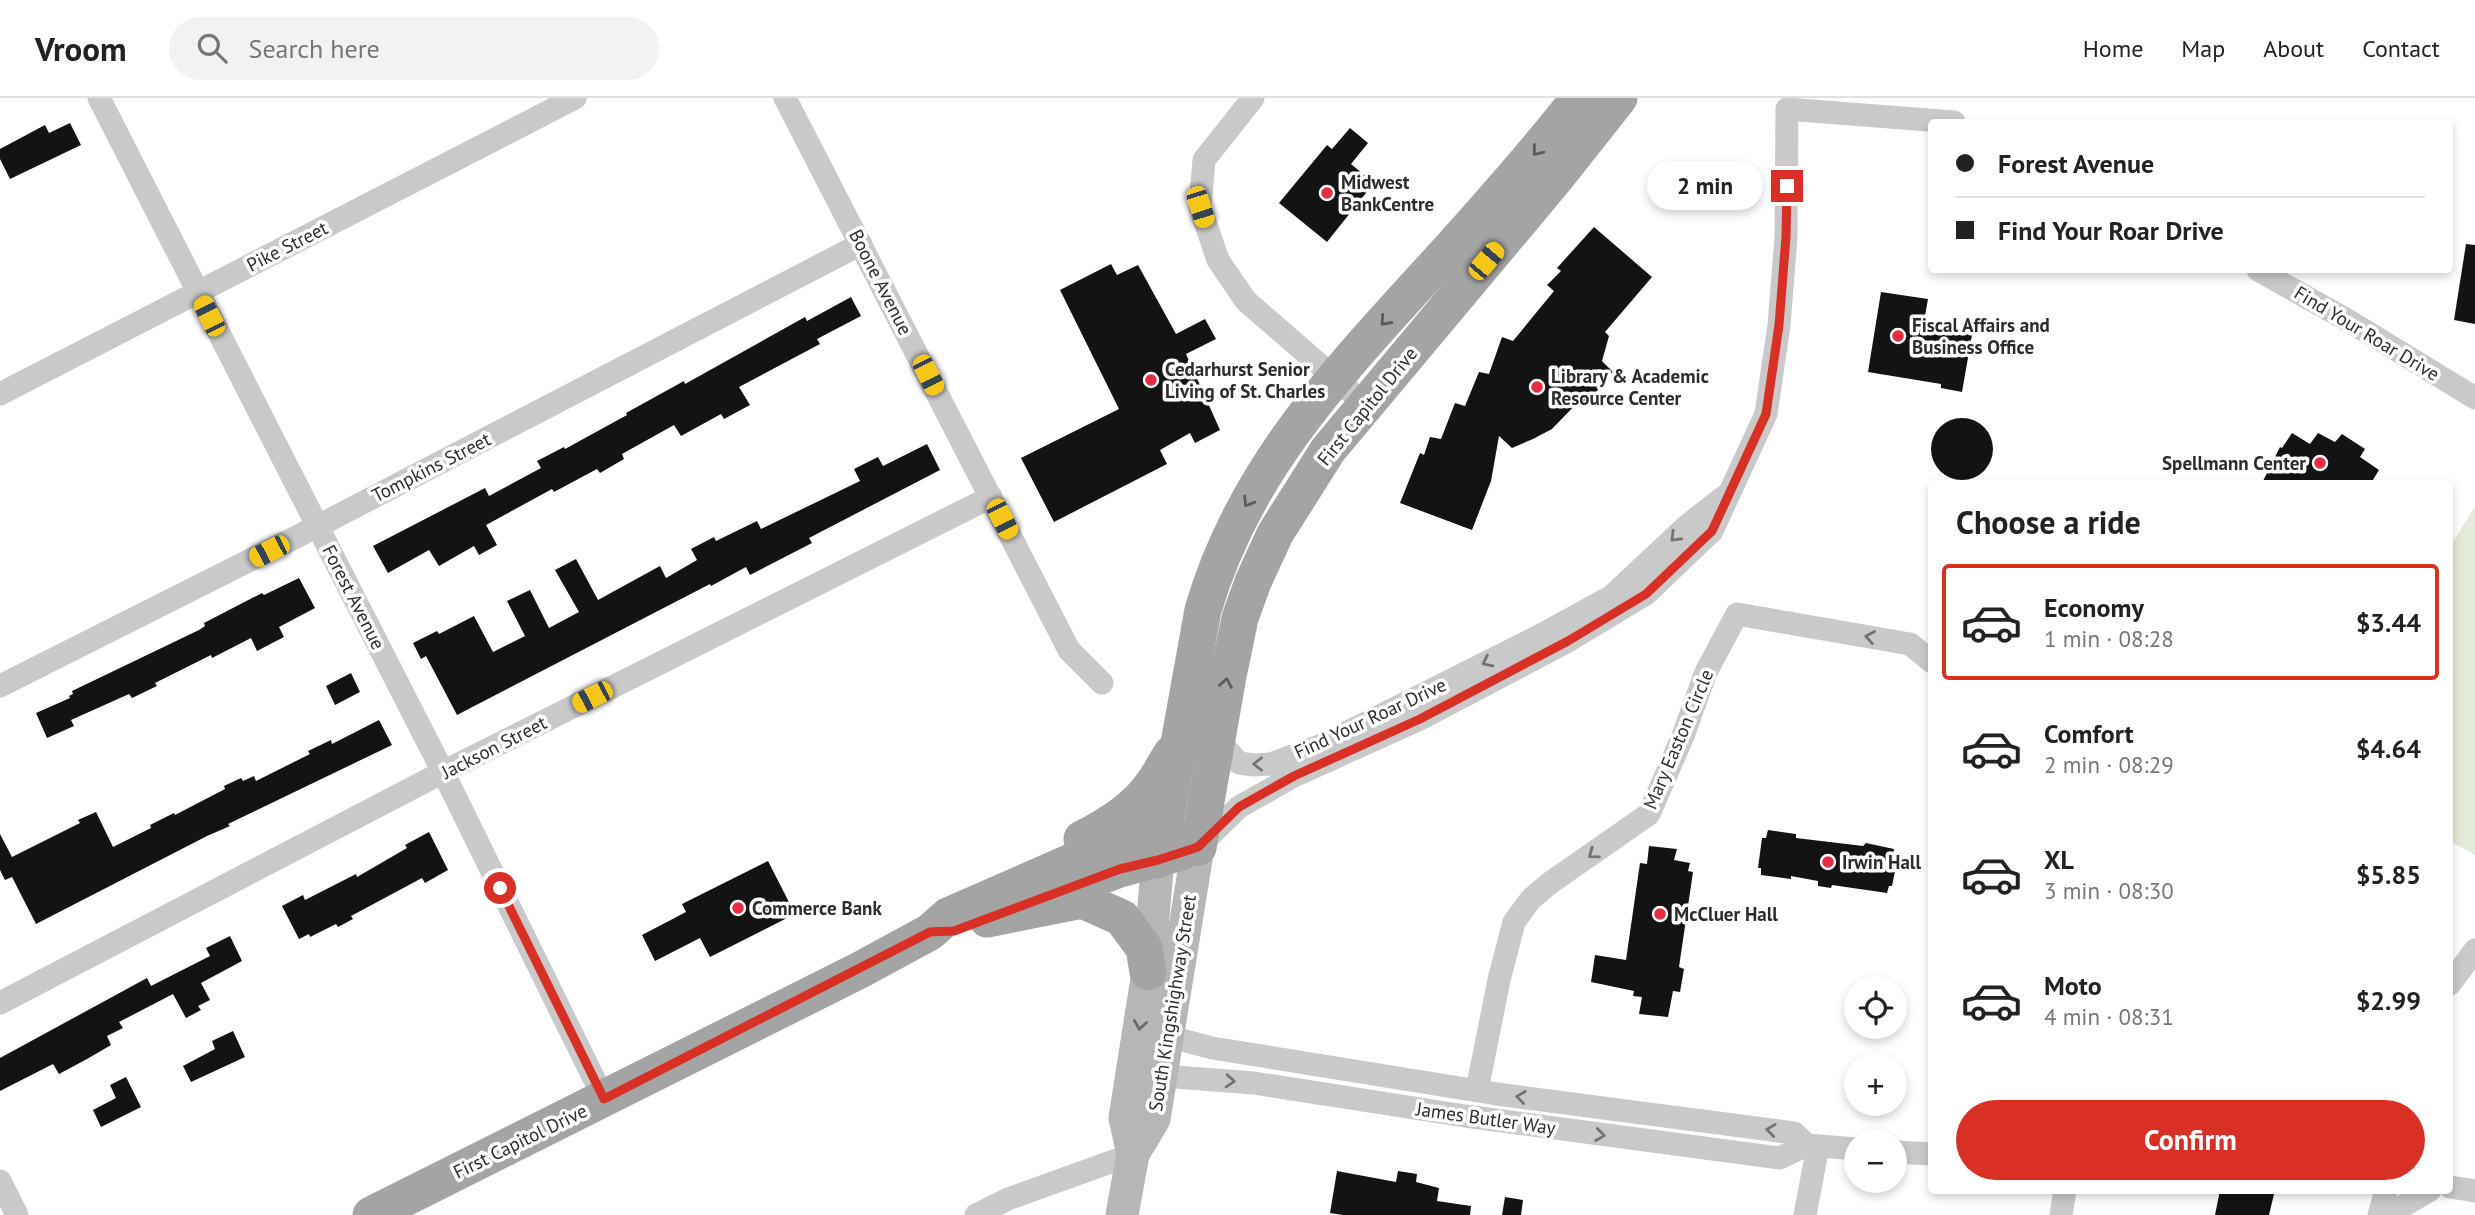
<!DOCTYPE html>
<html lang="en">
<head>
<meta charset="utf-8">
<style>
	:root { --surface:#fff; --page:#f2f2f2; --text:#222; --muted:#767676; --line:#e0e0e0; --accent:#d93025 }
	body { margin:0; font-family:"PT Sans",sans-serif; background:var(--page); color:var(--text); height:100vh; display:flex; flex-direction:column; font-size:26px; white-space:nowrap }
	* { box-sizing:border-box; margin:0 }
	p { font-size:23px; color:var(--muted) }
	.icon { flex:none; width:38px; height:38px; fill:none; stroke:currentColor; stroke-width:2; stroke-linecap:round; stroke-linejoin:round }
	.map { position:relative; flex:1; overflow:hidden }
	.side { position:absolute; left:1928px; top:382px; width:525px; height:714px; display:flex; flex-direction:column; background:var(--surface); border-radius:7px; box-shadow:0 4px 10px #0003 }
	.side>* { flex:none }
	.guide { position:absolute; left:1928px; top:21px; width:525px; height:154px; border-radius:7px; box-shadow:0 4px 10px #0003; display:grid; align-content:center; height:154px; padding:0 28px; background:var(--surface) }
	.controls { position:absolute; left:1844px; top:878px; display:grid; gap:14px }
	.controls a { display:grid; place-items:center; width:63px; height:63px; border-radius:50%; background:var(--surface); box-shadow:0 4px 10px #0003; font-size:35px }
	.end { position:absolute; width:32px; height:32px; margin:-16px; border:9px solid #d93025; background:#fff; box-shadow:0 0 0 4px #fff }
	.from { border-radius:50% }
	.bubble { position:absolute; height:49px; border-radius:24px; background:var(--surface); box-shadow:0 4px 10px #0003; font-size:23px; font-weight:600; line-height:49px; text-align:center }
	.car { position:absolute; width:21px; height:42px; margin:-21px -10px; border-radius:9px; box-shadow:0 0 5px 2px #0007; background:linear-gradient(#f5c518 24%,#345 0 40%,#f5c518 0 76%,#345 0 86%,#f5c518 0) }
	.guide b { display:flex; align-items:center; gap:24px; height:66px; font-size:26px }
	.guide b+b { border-top:2px solid var(--line) }
	.guide i { width:18px; height:18px; background:var(--text) }
	ul { padding:0; list-style:none }
	li { display:flex; align-items:center; gap:21px; height:116px; margin:0 14px 10px; padding:0 14px; border:4px solid transparent; border-radius:7px }
	li div { flex:1 }
	li b { display:block; font-size:26px }
	li em { font-style:normal; font-weight:600 }
	li.active { border-color:var(--accent) }
	li>.icon { width:63px; height:63px; stroke-width:1.5 }
	h2 { padding:0 28px; font-size:32px; line-height:84px }
	.primary-button { display:flex; gap:14px; margin-top:auto; padding:14px 28px }
	.primary-button a { flex:1; height:80px; border-radius:42px; background:var(--accent); color:#fff; font-size:28px; font-weight:600; line-height:80px; text-align:center }
	header { display:flex; align-items:center; gap:42px; box-sizing:border-box; height:98px; padding:0 35px; background:var(--surface); border-bottom:2px solid var(--line) }
	header strong { font-size:33px }
	nav { display:flex; gap:38px; margin-inline-start:auto; font-size:24px }
	.search { width:490px; height:63px; background:var(--page); display:flex; align-items:center; gap:18px; box-sizing:border-box; padding:0 24px; border-radius:38px; color:var(--muted); font-size:26px }
	.map>svg:first-child { display:block }
</style>
</head>
<body>
<header>
<strong>Vroom</strong>
<div class="search"><svg class="icon" aria-label="search" viewBox="0 0 24 24"><circle cx="10" cy="10" r="6"/><path d="M15 15l6 6"/></svg>Search here</div>
<nav><a>Home</a><a>Map</a><a>About</a><a>Contact</a></nav>
</header>
<div class="map">
<svg width="2475" height="1117" viewBox="0 0 2475 1117">
	<rect width="100%" height="100%" fill="#fff"/>
	<path fill="#e3ead9" d="M 2475,408 L 2475,757 L 2450,743 L 2450,449 Z"/>
	<g fill="#131313">
		<path d="M 70,25 L 81,47 L 10,81 L 0,61 L 0,51 L 45,27 L 49,35 Z"/>
		<path d="M 1350,30 L 1368,45 L 1351,66 L 1374,85 L 1327,144 L 1279,105 L 1327,47 L 1332,51 Z"/>
		<path d="M 1594,129 L 1652,179 L 1605,234 L 1609,238 L 1602,263 L 1613,274 L 1585,307 L 1580,302 L 1552,331 L 1533,341 L 1512,350 L 1499,338 L 1491,383 L 1472,432 L 1400,405 L 1420,355 L 1424,357 L 1430,339 L 1441,341 L 1455,305 L 1465,308 L 1479,274 L 1489,276 L 1502,239 L 1513,243 L 1554,193 L 1547,187 L 1561,173 L 1557,170 Z"/>
		<path d="M 2466,146 L 2475,147 L 2475,226 L 2454,222 Z"/>
		<path d="M 1111,166 L 1117,177 L 1138,167 L 1176,236 L 1205,221 L 1216,241 L 1186,256 L 1220,332 L 1195,345 L 1190,335 L 1160,352 L 1167,366 L 1054,424 L 1021,360 L 1119,311 L 1060,192 Z"/>
		<path d="M 1881,194 L 1928,201 L 1923,229 L 1972,237 L 1962,294 L 1941,290 L 1941,286 L 1868,274 Z"/>
		<path d="M 851,199 L 861,218 L 817,241 L 820,246 L 739,289 L 750,307 L 724,321 L 721,316 L 681,338 L 674,327 L 622,356 L 624,361 L 600,375 L 597,371 L 554,394 L 552,391 L 486,427 L 497,447 L 479,457 L 474,448 L 439,468 L 429,452 L 388,475 L 373,448 L 485,390 L 489,398 L 541,370 L 537,363 L 564,349 L 565,351 L 627,317 L 626,315 L 684,283 L 685,286 L 805,219 L 807,223 Z"/>
		<circle cx="1962" cy="351" r="31"/>
		<path d="M 2292,335 L 2310,346 L 2318,335 L 2335,344 L 2342,336 L 2365,351 L 2360,359 L 2379,372 L 2371,385 L 2262,385 L 2280,349 L 2282,350 Z"/>
		<path d="M 927,346 L 940,372 L 809,440 L 812,445 L 750,477 L 746,469 L 711,488 L 710,486 L 457,617 L 426,558 L 421,561 L 413,545 L 437,533 L 439,536 L 474,518 L 493,554 L 525,538 L 507,503 L 530,492 L 549,530 L 579,514 L 555,472 L 576,461 L 598,502 L 660,468 L 666,480 L 697,462 L 691,451 L 714,439 L 716,443 L 757,423 L 761,431 L 860,383 L 854,371 L 878,359 L 883,368 Z"/>
		<path d="M 299,480 L 315,510 L 279,529 L 284,539 L 257,553 L 251,540 L 212,560 L 211,557 L 155,585 L 157,588 L 132,600 L 129,596 L 71,622 L 74,628 L 47,640 L 36,615 L 70,600 L 69,598 L 73,596 L 72,593 L 199,532 L 205,528 L 204,525 L 262,495 L 264,497 Z"/>
		<path d="M 351,575 L 360,594 L 335,607 L 326,588 Z"/>
		<path d="M 379,622 L 392,647 L 228,726 L 230,728 L 207,738 L 36,826 L 12,779 L 5,782 L 0,772 L 0,736 L 12,759 L 80,725 L 78,722 L 96,714 L 113,749 L 151,730 L 150,727 L 174,715 L 175,717 L 225,691 L 224,688 L 241,680 L 243,683 L 254,678 L 256,683 L 310,656 L 308,653 L 331,642 L 332,646 Z"/>
		<path d="M 1768,732 L 1796,736 L 1796,740 L 1863,748 L 1866,745 L 1894,751 L 1893,757 L 1898,758 L 1892,788 L 1889,788 L 1887,795 L 1832,787 L 1831,790 L 1818,788 L 1818,783 L 1791,778 L 1791,781 L 1761,777 L 1761,770 L 1758,770 L 1762,740 L 1766,740 Z"/>
		<path d="M 429,734 L 448,772 L 425,785 L 422,780 L 351,818 L 353,821 L 338,829 L 336,826 L 310,839 L 309,836 L 299,841 L 282,808 L 303,797 L 305,802 L 356,776 L 357,779 L 407,750 L 405,747 Z"/>
		<path d="M 1649,748 L 1677,751 L 1674,762 L 1690,765 L 1688,773 L 1693,774 L 1679,869 L 1684,871 L 1680,894 L 1673,893 L 1668,919 L 1639,916 L 1642,899 L 1633,898 L 1634,893 L 1591,884 L 1595,857 L 1626,862 L 1640,765 L 1647,766 Z"/>
		<path d="M 768,763 L 795,816 L 710,859 L 700,840 L 655,863 L 642,837 L 686,814 L 682,806 Z"/>
		<path d="M 230,838 L 242,863 L 201,885 L 210,902 L 198,908 L 201,912 L 186,920 L 173,896 L 119,924 L 123,930 L 107,938 L 111,947 L 87,961 L 59,976 L 53,966 L 0,993 L 0,960 L 147,880 L 151,888 L 210,858 L 206,850 Z"/>
		<path d="M 233,933 L 245,959 L 191,984 L 183,968 L 215,951 L 212,943 Z"/>
		<path d="M 126,979 L 141,1009 L 101,1029 L 93,1012 L 116,1000 L 110,987 Z"/>
		<path d="M 1337,1073 L 1396,1084 L 1398,1073 L 1417,1076 L 1416,1084 L 1439,1090 L 1437,1103 L 1471,1108 L 1470,1117 L 1343,1117 L 1330,1115 Z"/>
		<path d="M 2220,1092 L 2248,1092 L 2274,1096 L 2269,1117 L 2215,1117 Z"/>
		<path d="M 1505,1099 L 1523,1102 L 1521,1117 L 1502,1117 Z"/>
	</g>
	<g fill="none" stroke-linecap="round" stroke-linejoin="round">
		<g stroke="#c9c9c9" stroke-width="23">
			<path d="M 99,0 L 443,674 L 604,1001"/>
			<path d="M 785,0 L 1069,552 L 1102,585"/>
			<path d="M 1253,0 L 1204,62 L 1200,109 L 1218,162 L 1246,203 L 1366,307"/>
			<path d="M 2258,172 L 2349,223 L 2475,300"/>
			<path d="M 0,296 L 575,0"/>
			<path d="M 0,588 L 318,428 L 861,146"/>
			<path d="M 1217,641 L 1239,665 L 1254,667 L 1271,666 L 1322,647 L 1539,538 L 1612,498 L 1689,426 L 1725,398"/>
			<path d="M 1200,747 L 1239,709 L 1294,678 L 1420,621 L 1568,543 L 1646,496 L 1712,433 L 1766,316 L 1779,227 L 1786,139 L 1787,11 L 1954,24"/>
			<path d="M 2450,886 L 2475,852"/>
			<path d="M 0,905 L 443,674 L 991,399"/>
			<path d="M 1162,978 L 1254,985 L 1465,1018 L 1780,1060 L 1807,1047 L 1794,1035 L 1497,996 L 1212,950 L 1167,938"/>
			<path d="M 1477,992 L 1499,882 L 1514,824 L 1531,801 L 1550,785 L 1649,716 L 1683,638 L 1706,574 L 1737,516 L 1910,546 L 1932,564"/>
			<path d="M 1807,1047 L 1857,1051"/>
			<path d="M 1895,1054 L 1932,1056"/>
			<path d="M 0,1083 L 17,1117"/>
			<path d="M 2450,1089 L 2475,1093"/>
			<path d="M 976,1117 L 1008,1101 L 1133,1056"/>
			<path d="M 1805,1117 L 1818,1048"/>
			<path d="M 2061,1117 L 2065,1092"/>
			<path d="M 2379,1117 L 2386,1092"/>
			<path d="M 2388,1117 L 2430,1092"/>
		</g>
		<g stroke="#b6b6b6" stroke-width="33">
			<path d="M 1133,1056 L 1125,1020 L 1148,874 L 1158,762"/>
			<path d="M 1122,1117 L 1133,1056 L 1154,1021 L 1198,749"/>
		</g>
		<g stroke="#a4a4a4" stroke-width="37">
			<path d="M 1082,741 C 1111,726 1137,710 1155,683 C 1161,674 1166,664 1172,655"/>
			<path d="M 1198,749 L 1228,578 L 1240,520 L 1253,484 L 1275,436 L 1328,352 L 1554,82 L 1619,0"/>
			<path d="M 1158,762 L 1203,512 C 1242,378 1328,285 1420,184 C 1475,124 1529,64 1579,0"/>
			<path d="M 1064,792 L 1120,771 L 1182,754"/>
			<path d="M 987,821 L 1082,802 L 1122,820 L 1144,850 L 1148,874"/>
			<path d="M 371,1117 L 860,872 L 930,834 L 948,818 L 1117,744 L 1165,732 L 1198,749"/>
		</g>
	</g>
	<defs><path id="oneway-chevron" d="M-2-3.5L2.5 0L-2 3.5" fill="none" stroke-width="1.6" stroke-linecap="round" stroke-linejoin="round" transform="scale(1.75)"/></defs>
	<g stroke="#5c5c5c">
		<use href="#oneway-chevron" transform="translate(1537 53) rotate(129)"/>
		<use href="#oneway-chevron" transform="translate(1385 223) rotate(132)"/>
		<use href="#oneway-chevron" transform="translate(1248 404) rotate(121)"/>
		<use href="#oneway-chevron" transform="translate(1226 585) rotate(-80)"/>
	</g>
	<g stroke="#737373">
		<use href="#oneway-chevron" transform="translate(1675 439) rotate(135)"/>
		<use href="#oneway-chevron" transform="translate(1870 539) rotate(-170)"/>
		<use href="#oneway-chevron" transform="translate(1487 564) rotate(154)"/>
		<use href="#oneway-chevron" transform="translate(1258 666) rotate(180)"/>
		<use href="#oneway-chevron" transform="translate(1593 756) rotate(144)"/>
		<use href="#oneway-chevron" transform="translate(1230 983) rotate(4)"/>
		<use href="#oneway-chevron" transform="translate(1521 999) rotate(-172)"/>
		<use href="#oneway-chevron" transform="translate(1771 1032) rotate(-173)"/>
		<use href="#oneway-chevron" transform="translate(1600 1037) rotate(8)"/>
	</g>
	<use stroke="#6a6a6a" href="#oneway-chevron" transform="translate(1140 927) rotate(99)"/>
	<g fill="none" stroke-linecap="round" stroke-linejoin="round">
		<path stroke="#d93025" stroke-width="9" d="M 500,790 L 604,1001 L 930,834 L 954,833 L 1120,771 L 1158,762 L 1198,749 L 1239,709 L 1294,678 L 1420,621 L 1568,543 L 1646,496 L 1712,433 L 1766,316 L 1779,227 L 1786,139 L 1787,88"/>
	</g>
	<g fill="#e52c42" stroke="#fff" stroke-width="2.5">
		<circle cx="1327" cy="95" r="7"/>
		<circle cx="1898" cy="238" r="7"/>
		<circle cx="1151" cy="282" r="7"/>
		<circle cx="1537" cy="289" r="7"/>
		<circle cx="2320" cy="365" r="7"/>
		<circle cx="1828" cy="764" r="7"/>
		<circle cx="738" cy="810" r="7"/>
		<circle cx="1660" cy="816" r="7"/>
	</g>
	<g text-anchor="middle" stroke-width="7" stroke-linejoin="round" paint-order="stroke">
		<g font-size="19" font-weight="bold" fill="#2c2c2c" stroke="#fff" text-anchor="start">
			<text x="1341" y="91">Midwest<tspan x="1341" dy="22">BankCentre</tspan></text>
			<text x="1912" y="234">Fiscal Affairs and<tspan x="1912" dy="22">Business Office</tspan></text>
			<text x="1165" y="278">Cedarhurst Senior<tspan x="1165" dy="22">Living of St. Charles</tspan></text>
			<text x="1551" y="285">Library &amp; Academic<tspan x="1551" dy="22">Resource Center</tspan></text>
			<text x="2306" y="372" text-anchor="end">Spellmann Center</text>
			<text x="1842" y="771">Irwin Hall</text>
			<text x="752" y="817">Commerce Bank</text>
			<text x="1674" y="823">McCluer Hall</text>
		</g>
		<g font-size="19" fill="#2c2c2c" stroke="#fff">
			<text transform="translate(287 148) rotate(-27)" y="7">Pike Street</text>
			<text transform="translate(881 184) rotate(63)" y="7">Boone Avenue</text>
			<text transform="translate(2367 235) rotate(31)" y="7">Find Your Roar Drive</text>
			<text transform="translate(1367 308) rotate(-51)" y="7">First Capitol Drive</text>
			<text transform="translate(431 369) rotate(-27)" y="7">Tompkins Street</text>
			<text transform="translate(354 499) rotate(63)" y="7">Forest Avenue</text>
			<text transform="translate(1370 620) rotate(-25)" y="7">Find Your Roar Drive</text>
			<text transform="translate(1678 641) rotate(-67)" y="7">Mary Easton Circle</text>
			<text transform="translate(494 649) rotate(-27)" y="7">Jackson Street</text>
			<text transform="translate(1172 905) rotate(-81)" y="7">South Kingshighway Street</text>
			<text transform="translate(1486 1020) rotate(8)" y="7">James Butler Way</text>
			<text transform="translate(520 1043) rotate(-26)" y="7">First Capitol Drive</text>
		</g>
	</g>
</svg>
<div class="controls">
<a><svg class="icon" aria-label="locate" viewBox="0 0 24 24"><circle cx="12" cy="12" r="6"/><path d="M12 2v4M12 18v4M2 12h4M18 12h4"/></svg></a>
<a>+</a>
<a>−</a>
</div>
<i class="end from" style="left:500px;top:790px"></i>
<i class="end" style="left:1787px;top:88px"></i>
<div class="bubble" style="left:1647px;top:63px;width:116px">2 min</div>
<i class="car" style="left:1200px;top:109px;rotate:162deg"></i>
<i class="car" style="left:1486px;top:163px;rotate:40deg"></i>
<i class="car" style="left:209px;top:218px;rotate:333deg"></i>
<i class="car" style="left:928px;top:277px;rotate:153deg"></i>
<i class="car" style="left:1002px;top:421px;rotate:153deg"></i>
<i class="car" style="left:269px;top:453px;rotate:243deg"></i>
<i class="car" style="left:592px;top:599px;rotate:243deg"></i>
<div class="guide">
<b><i class="from"></i>Forest Avenue</b>
<b><i></i>Find Your Roar Drive</b>
</div>
<section class="side">
<h2>Choose a ride</h2>
<ul>
<li class="active"><svg class="icon" aria-label="car" viewBox="0 0 24 24"><path d="M5 17H2v-5l4-1 3-4h7l3 4 3 1v5h-3M9 17h6M6 11h13"/><circle cx="7" cy="17" r="2"/><circle cx="17" cy="17" r="2"/></svg><div><b>Economy</b><p>1 min · 08:28</p></div><em>$3.44</em></li>
<li><svg class="icon" aria-label="car" viewBox="0 0 24 24"><path d="M5 17H2v-5l4-1 3-4h7l3 4 3 1v5h-3M9 17h6M6 11h13"/><circle cx="7" cy="17" r="2"/><circle cx="17" cy="17" r="2"/></svg><div><b>Comfort</b><p>2 min · 08:29</p></div><em>$4.64</em></li>
<li><svg class="icon" aria-label="car" viewBox="0 0 24 24"><path d="M5 17H2v-5l4-1 3-4h7l3 4 3 1v5h-3M9 17h6M6 11h13"/><circle cx="7" cy="17" r="2"/><circle cx="17" cy="17" r="2"/></svg><div><b>XL</b><p>3 min · 08:30</p></div><em>$5.85</em></li>
<li><svg class="icon" aria-label="car" viewBox="0 0 24 24"><path d="M5 17H2v-5l4-1 3-4h7l3 4 3 1v5h-3M9 17h6M6 11h13"/><circle cx="7" cy="17" r="2"/><circle cx="17" cy="17" r="2"/></svg><div><b>Moto</b><p>4 min · 08:31</p></div><em>$2.99</em></li>
</ul>
<div class="primary-button"><a>Confirm</a></div>
</section>
</div>
</body>
</html>
